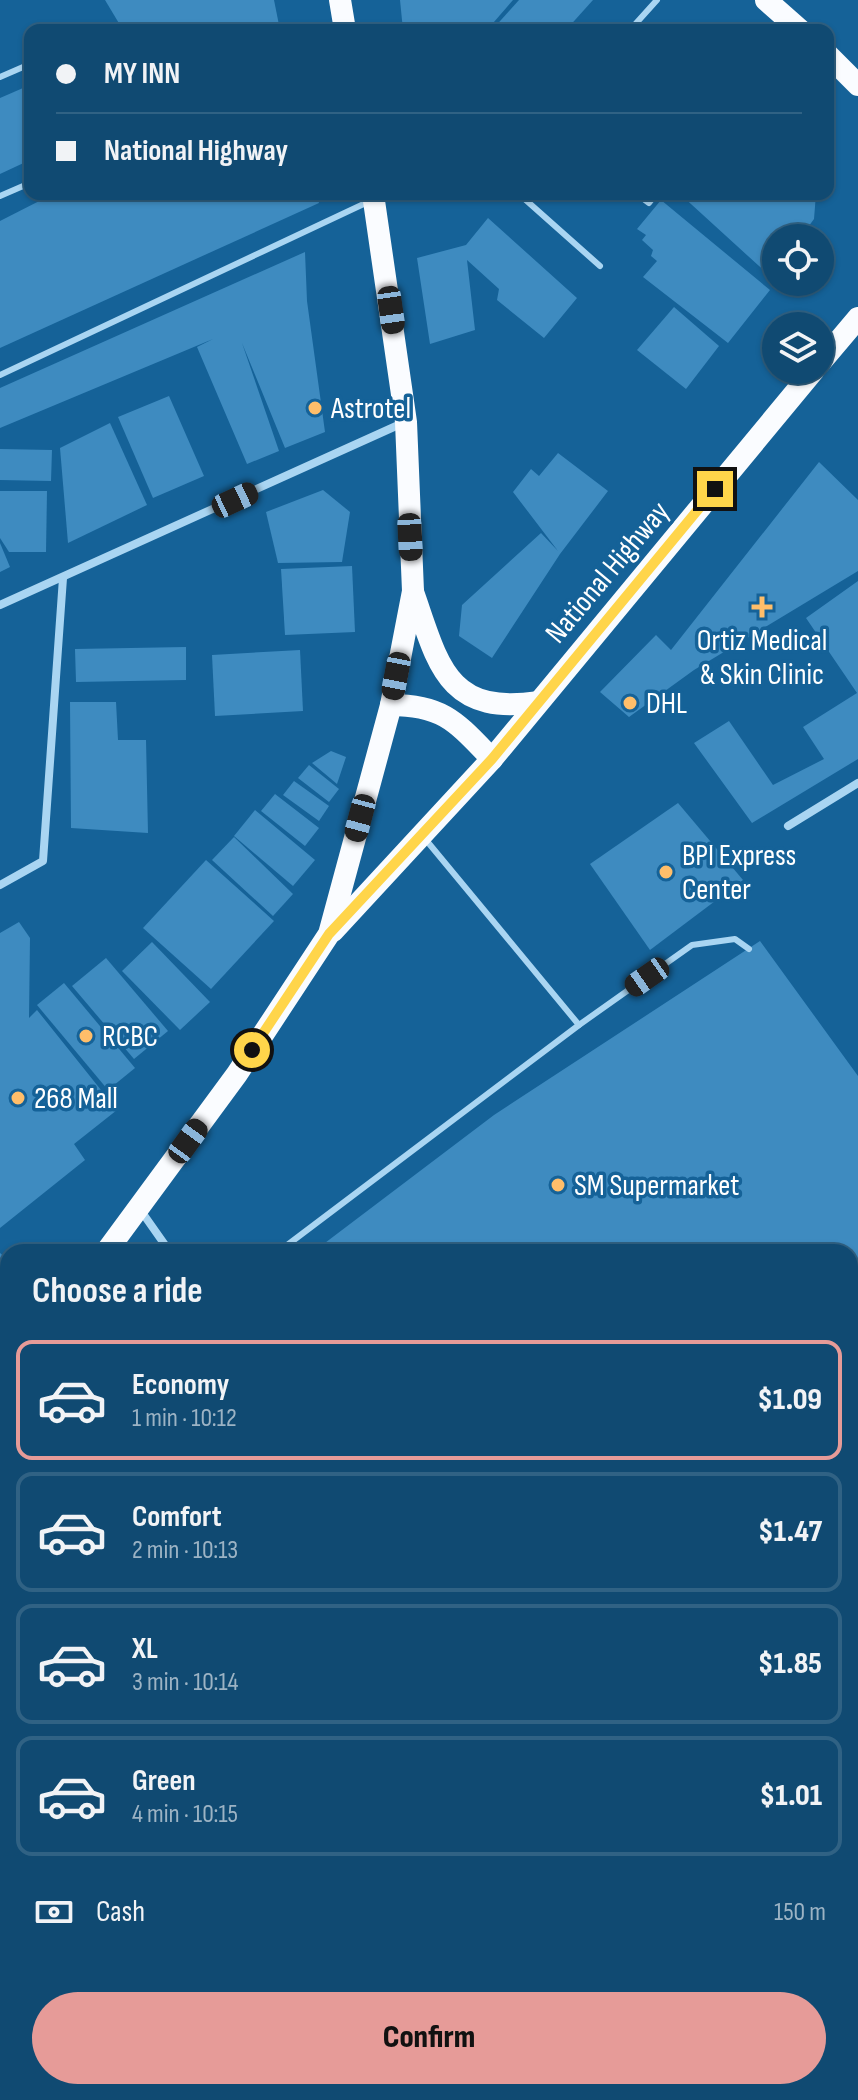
<!DOCTYPE html>
<html lang="en">
<head>
<meta charset="utf-8">
<style>
	:root { --surface:#104a72; --page:#195177; --text:#f1f3f6; --muted:#9cb3c4; --line:#306284; --accent:#e69b98 }
	body { margin:0; font-family:"Sofia Sans Condensed",sans-serif; background:var(--page); color:var(--text); height:100vh; display:flex; flex-direction:column; font-size:30px; white-space:nowrap }
	* { box-sizing:border-box; margin:0 }
	p { font-size:26px; color:var(--muted) }
	.icon { flex:none; width:44px; height:44px; fill:none; stroke:currentColor; stroke-width:2; stroke-linecap:round; stroke-linejoin:round }
	.map { position:relative; flex:1; overflow:hidden }
	.panel { position:absolute; left:0px; top:1244px; width:858px; height:856px; display:flex; flex-direction:column; background:var(--surface); border-radius:24px 24px 0 0; box-shadow:0 2px 6px #0004,0 0 0 2px var(--line) }
	.panel>* { flex:none }
	.hud { position:absolute; left:24px; top:24px; width:810px; height:176px; border-radius:16px; box-shadow:0 2px 6px #0004,0 0 0 2px var(--line); display:grid; align-content:center; height:176px; padding:0 32px; background:var(--surface) }
	.buttons { position:absolute; left:762px; top:224px; display:grid; gap:16px }
	.buttons a { display:grid; place-items:center; width:72px; height:72px; border-radius:50%; background:var(--surface); box-shadow:0 2px 6px #0004,0 0 0 2px var(--line); font-size:40px }
	.end { position:absolute; width:36px; height:36px; margin:-18px; border:10px solid #ffd54a; background:#111; box-shadow:0 0 0 4px #111 }
	.from { border-radius:50% }
	.car { position:absolute; width:24px; height:48px; margin:-24px -12px; border-radius:10px; box-shadow:0 0 6px 2px #0007; background:linear-gradient(#222 24%,#8ab4d8 0 40%,#222 0 76%,#8ab4d8 0 86%,#222 0) }
	.hud b { display:flex; align-items:center; gap:28px; height:76px; font-size:30px }
	.hud b+b { border-top:2px solid var(--line) }
	.hud i { width:20px; height:20px; background:var(--text) }
	ul { padding:0; list-style:none }
	li { display:flex; align-items:center; gap:24px; height:120px; margin:0 16px 12px; padding:0 16px; border:4px solid var(--line); border-radius:16px }
	li div { flex:1 }
	li b { display:block; font-size:30px }
	li em { font-style:normal; font-weight:800 }
	li.on { border-color:var(--accent) }
	li>.icon { width:72px; height:72px; stroke-width:1.5 }
	h2 { padding:0 32px; font-size:36px; line-height:96px }
	.pay { display:flex; align-items:center; gap:20px; height:88px; padding:0 32px; font-size:30px }
	.pay p { margin-inline-start:auto }
	.cta { display:flex; gap:16px; margin-top:auto; padding:16px 32px }
	.cta a { flex:1; height:92px; border-radius:48px; background:var(--accent); color:#111; font-size:32px; font-weight:800; line-height:92px; text-align:center }
	.map>svg:first-child { display:block }
</style>
</head>
<body>
<div class="map">
<svg width="858" height="2100" viewBox="0 0 858 2100">
	<rect width="100%" height="100%" fill="#156298"/>
	<path fill="#257bb5" d="M 0,1963 L 8,1973 L 8,2092 L 105,2092 L 111,2100 L 0,2100 Z"/>
	<g fill="none" stroke-linecap="round" stroke-linejoin="round">
		<path stroke="#9bd2f5" stroke-width="10" d="M 850,2042 L 858,2037"/>
	</g>
	<g fill="#3e8bc0">
		<path d="M 105,0 L 274,0 L 280,30 L 123,30 Z"/>
		<path d="M 400,0 L 513,0 L 487,30 L 403,30 Z"/>
		<path d="M 519,0 L 593,0 L 566,30 L 492,30 Z"/>
		<path d="M 30,85 L 30,160 L 0,174 L 0,98 Z"/>
		<path d="M 53,194 L 316,194 L 319,203 L 0,348 L 0,221 Z"/>
		<path d="M 680,194 L 816,194 L 814,219 L 800,238 L 776,238 L 776,270 L 771,277 Z"/>
		<path d="M 661,200 L 770,290 L 728,343 L 643,277 L 657,261 L 651,256 L 653,250 L 642,240 L 646,235 L 637,229 Z"/>
		<path d="M 488,218 L 577,298 L 544,338 L 497,300 L 499,289 L 467,260 L 475,330 L 430,344 L 417,258 L 466,245 Z"/>
		<path d="M 305,252 L 307,301 L 325,432 L 285,448 L 242,343 L 279,451 L 247,464 L 197,347 L 213,339 L 0,428 L 0,388 Z"/>
		<path d="M 674,307 L 719,346 L 686,389 L 637,350 Z"/>
		<path d="M 169,396 L 204,476 L 153,498 L 118,417 Z"/>
		<path d="M 110,423 L 147,505 L 68,543 L 60,448 Z"/>
		<path d="M 0,449 L 52,450 L 51,481 L 0,480 Z"/>
		<path d="M 558,453 L 608,491 L 560,554 L 492,658 L 459,636 L 462,605 L 541,533 L 558,551 L 513,492 L 531,469 L 539,476 Z"/>
		<path d="M 819,462 L 858,500 L 858,571 L 694,670 L 629,717 L 600,692 L 656,635 L 671,650 Z"/>
		<path d="M 323,490 L 350,512 L 342,562 L 278,563 L 266,512 Z"/>
		<path d="M 0,491 L 47,491 L 46,552 L 9,552 L 0,538 Z"/>
		<path d="M 0,543 L 10,567 L 0,572 Z"/>
		<path d="M 352,566 L 355,632 L 285,635 L 281,569 Z"/>
		<path d="M 858,581 L 858,759 L 752,823 L 694,743 L 729,721 L 773,785 L 824,759 L 803,727 L 857,693 L 806,618 Z"/>
		<path d="M 186,647 L 186,680 L 76,682 L 75,649 Z"/>
		<path d="M 300,650 L 303,711 L 215,716 L 212,655 Z"/>
		<path d="M 70,702 L 116,702 L 118,740 L 146,740 L 148,833 L 71,828 Z"/>
		<path d="M 331,751 L 346,757 L 337,784 L 312,763 Z"/>
		<path d="M 309,765 L 339,789 L 329,802 L 298,778 Z"/>
		<path d="M 294,781 L 329,806 L 319,821 L 283,795 Z"/>
		<path d="M 275,794 L 319,828 L 305,846 L 261,811 Z"/>
		<path d="M 678,803 L 743,880 L 650,950 L 590,864 Z"/>
		<path d="M 255,810 L 315,860 L 293,886 L 234,836 Z"/>
		<path d="M 234,837 L 293,894 L 273,916 L 212,860 Z"/>
		<path d="M 206,860 L 274,921 L 211,989 L 143,928 Z"/>
		<path d="M 19,922 L 30,938 L 29,1018 L 37,1010 L 117,1110 L 74,1144 L 85,1160 L 0,1228 L 0,933 Z"/>
		<path d="M 760,941 L 858,1076 L 858,1999 L 850,2004 L 850,1252 L 313,1252 L 494,1115 Z"/>
		<path d="M 152,942 L 210,1002 L 180,1030 L 122,971 Z"/>
		<path d="M 106,958 L 168,1031 L 134,1059 L 72,986 Z"/>
		<path d="M 64,983 L 135,1068 L 108,1090 L 37,1005 Z"/>
		<path d="M 0,1253 L 8,1260 L 8,1289 L 0,1298 Z"/>
		<path d="M 455,2092 L 680,2092 L 669,2100 L 461,2100 Z"/>
	</g>
	<g fill="none" stroke-linecap="round" stroke-linejoin="round">
		<g stroke="#a9d5f2" stroke-width="6">
			<path d="M 630,30 L 657,0"/>
			<path d="M 0,77 L 30,64"/>
			<path d="M 519,194 L 600,266"/>
			<path d="M 637,194 L 649,203 L 656,194"/>
			<path d="M 0,196 L 30,183"/>
			<path d="M 0,375 L 370,201"/>
			<path d="M 426,840 L 579,1025"/>
			<path d="M 278,1252 L 579,1025 L 692,945 L 735,939 L 749,949"/>
			<path d="M 0,1737 L 8,1745"/>
			<path d="M 0,1758 L 8,1752"/>
			<path d="M 0,1853 L 8,1863"/>
			<path d="M 850,2020 L 858,2015"/>
			<path d="M 0,2062 L 8,2072"/>
			<path d="M 24,2092 L 30,2100"/>
			<path d="M 190,2092 L 196,2100"/>
			<path d="M 411,2092 L 417,2100"/>
		</g>
		<g stroke="#a9d5f2" stroke-width="8">
			<path d="M 0,605 L 405,422"/>
			<path d="M 788,826 L 858,783"/>
			<path d="M 0,885 L 43,861 L 63,578"/>
			<path d="M 139,1208 L 170,1252"/>
			<path d="M 780,2092 L 786,2100"/>
		</g>
		<g stroke="#fafcff" stroke-width="22">
			<path d="M 340,0 L 345,30"/>
			<path d="M 766,0 L 800,30"/>
			<path d="M 828,55 L 858,85"/>
			<path d="M 820,363 L 858,318"/>
			<path d="M 413,592 C 438,663 446,716 538,702"/>
			<path d="M 391,705 C 444,705 457,723 492,759"/>
			<path d="M 333,931 L 492,759 L 814,370"/>
			<path d="M 106,1252 L 237,1074 L 329,934 L 391,705 L 413,591 L 406,422 L 373,194"/>
			<path d="M 0,1396 L 8,1385"/>
		</g>
	</g>
	<g fill="none" stroke-linecap="round" stroke-linejoin="round">
		<path stroke="#ffd54a" stroke-width="10" d="M 252,1050 L 329,934 L 492,759 L 715,489"/>
	</g>
	<g fill="#ffbe6a" stroke="#156298" stroke-width="3">
		<circle cx="315" cy="408" r="8"/>
		<path d="M758 595h8v8h8v8h-8v8h-8v-8h-8v-8h8z"/>
		<circle cx="630" cy="703" r="8"/>
		<circle cx="666" cy="872" r="8"/>
		<circle cx="86" cy="1036" r="8"/>
		<circle cx="18" cy="1098" r="8"/>
		<circle cx="558" cy="1185" r="8"/>
	</g>
	<g text-anchor="middle" stroke-width="7" stroke-linejoin="round" paint-order="stroke">
		<g font-size="30" fill="#fff" stroke="#156298" text-anchor="start">
			<text x="331" y="418">Astrotel</text>
			<text x="762" y="650" text-anchor="middle">Ortiz Medical<tspan x="762" dy="34">&amp; Skin Clinic</tspan></text>
			<text x="646" y="713">DHL</text>
			<text x="682" y="865">BPI Express<tspan x="682" dy="34">Center</tspan></text>
			<text x="102" y="1046">RCBC</text>
			<text x="34" y="1108">268 Mall</text>
			<text x="574" y="1195">SM Supermarket</text>
		</g>
		<g font-size="30" fill="#fff" stroke="#156298">
			<text transform="translate(607 572) rotate(-50)" y="10">National Highway</text>
		</g>
	</g>
</svg>
<div class="buttons">
<a><svg class="icon" aria-label="locate" viewBox="0 0 24 24"><circle cx="12" cy="12" r="6"/><path d="M12 2v4M12 18v4M2 12h4M18 12h4"/></svg></a>
<a><svg class="icon" aria-label="layers" viewBox="0 0 24 24"><path d="M12 4l9 5-9 5-9-5zM3 14l9 5 9-5"/></svg></a>
</div>
<i class="end from" style="left:252px;top:1050px"></i>
<i class="end" style="left:715px;top:489px"></i>
<i class="car" style="left:391px;top:310px;rotate:172deg"></i>
<i class="car" style="left:235px;top:500px;rotate:65deg"></i>
<i class="car" style="left:410px;top:537px;rotate:177deg"></i>
<i class="car" style="left:396px;top:676px;rotate:191deg"></i>
<i class="car" style="left:360px;top:818px;rotate:195deg"></i>
<i class="car" style="left:647px;top:977px;rotate:235deg"></i>
<i class="car" style="left:188px;top:1141px;rotate:36deg"></i>
<div class="hud">
<b><i class="from"></i>MY INN</b>
<b><i></i>National Highway</b>
</div>
<section class="panel">
<h2>Choose a ride</h2>
<ul>
<li class="on"><svg class="icon" aria-label="car" viewBox="0 0 24 24"><path d="M5 17H2v-5l4-1 3-4h7l3 4 3 1v5h-3M9 17h6M6 11h13"/><circle cx="7" cy="17" r="2"/><circle cx="17" cy="17" r="2"/></svg><div><b>Economy</b><p>1 min · 10:12</p></div><em>$1.09</em></li>
<li><svg class="icon" aria-label="car" viewBox="0 0 24 24"><path d="M5 17H2v-5l4-1 3-4h7l3 4 3 1v5h-3M9 17h6M6 11h13"/><circle cx="7" cy="17" r="2"/><circle cx="17" cy="17" r="2"/></svg><div><b>Comfort</b><p>2 min · 10:13</p></div><em>$1.47</em></li>
<li><svg class="icon" aria-label="car" viewBox="0 0 24 24"><path d="M5 17H2v-5l4-1 3-4h7l3 4 3 1v5h-3M9 17h6M6 11h13"/><circle cx="7" cy="17" r="2"/><circle cx="17" cy="17" r="2"/></svg><div><b>XL</b><p>3 min · 10:14</p></div><em>$1.85</em></li>
<li><svg class="icon" aria-label="car" viewBox="0 0 24 24"><path d="M5 17H2v-5l4-1 3-4h7l3 4 3 1v5h-3M9 17h6M6 11h13"/><circle cx="7" cy="17" r="2"/><circle cx="17" cy="17" r="2"/></svg><div><b>Green</b><p>4 min · 10:15</p></div><em>$1.01</em></li>
</ul>
<div class="pay"><svg class="icon" aria-label="cash" viewBox="0 0 24 24"><path d="M3 7h18v10H3z"/><circle cx="12" cy="12" r="2"/></svg>Cash<p>150 m</p></div>
<div class="cta"><a>Confirm</a></div>
</section>
</div>
</body>
</html>
